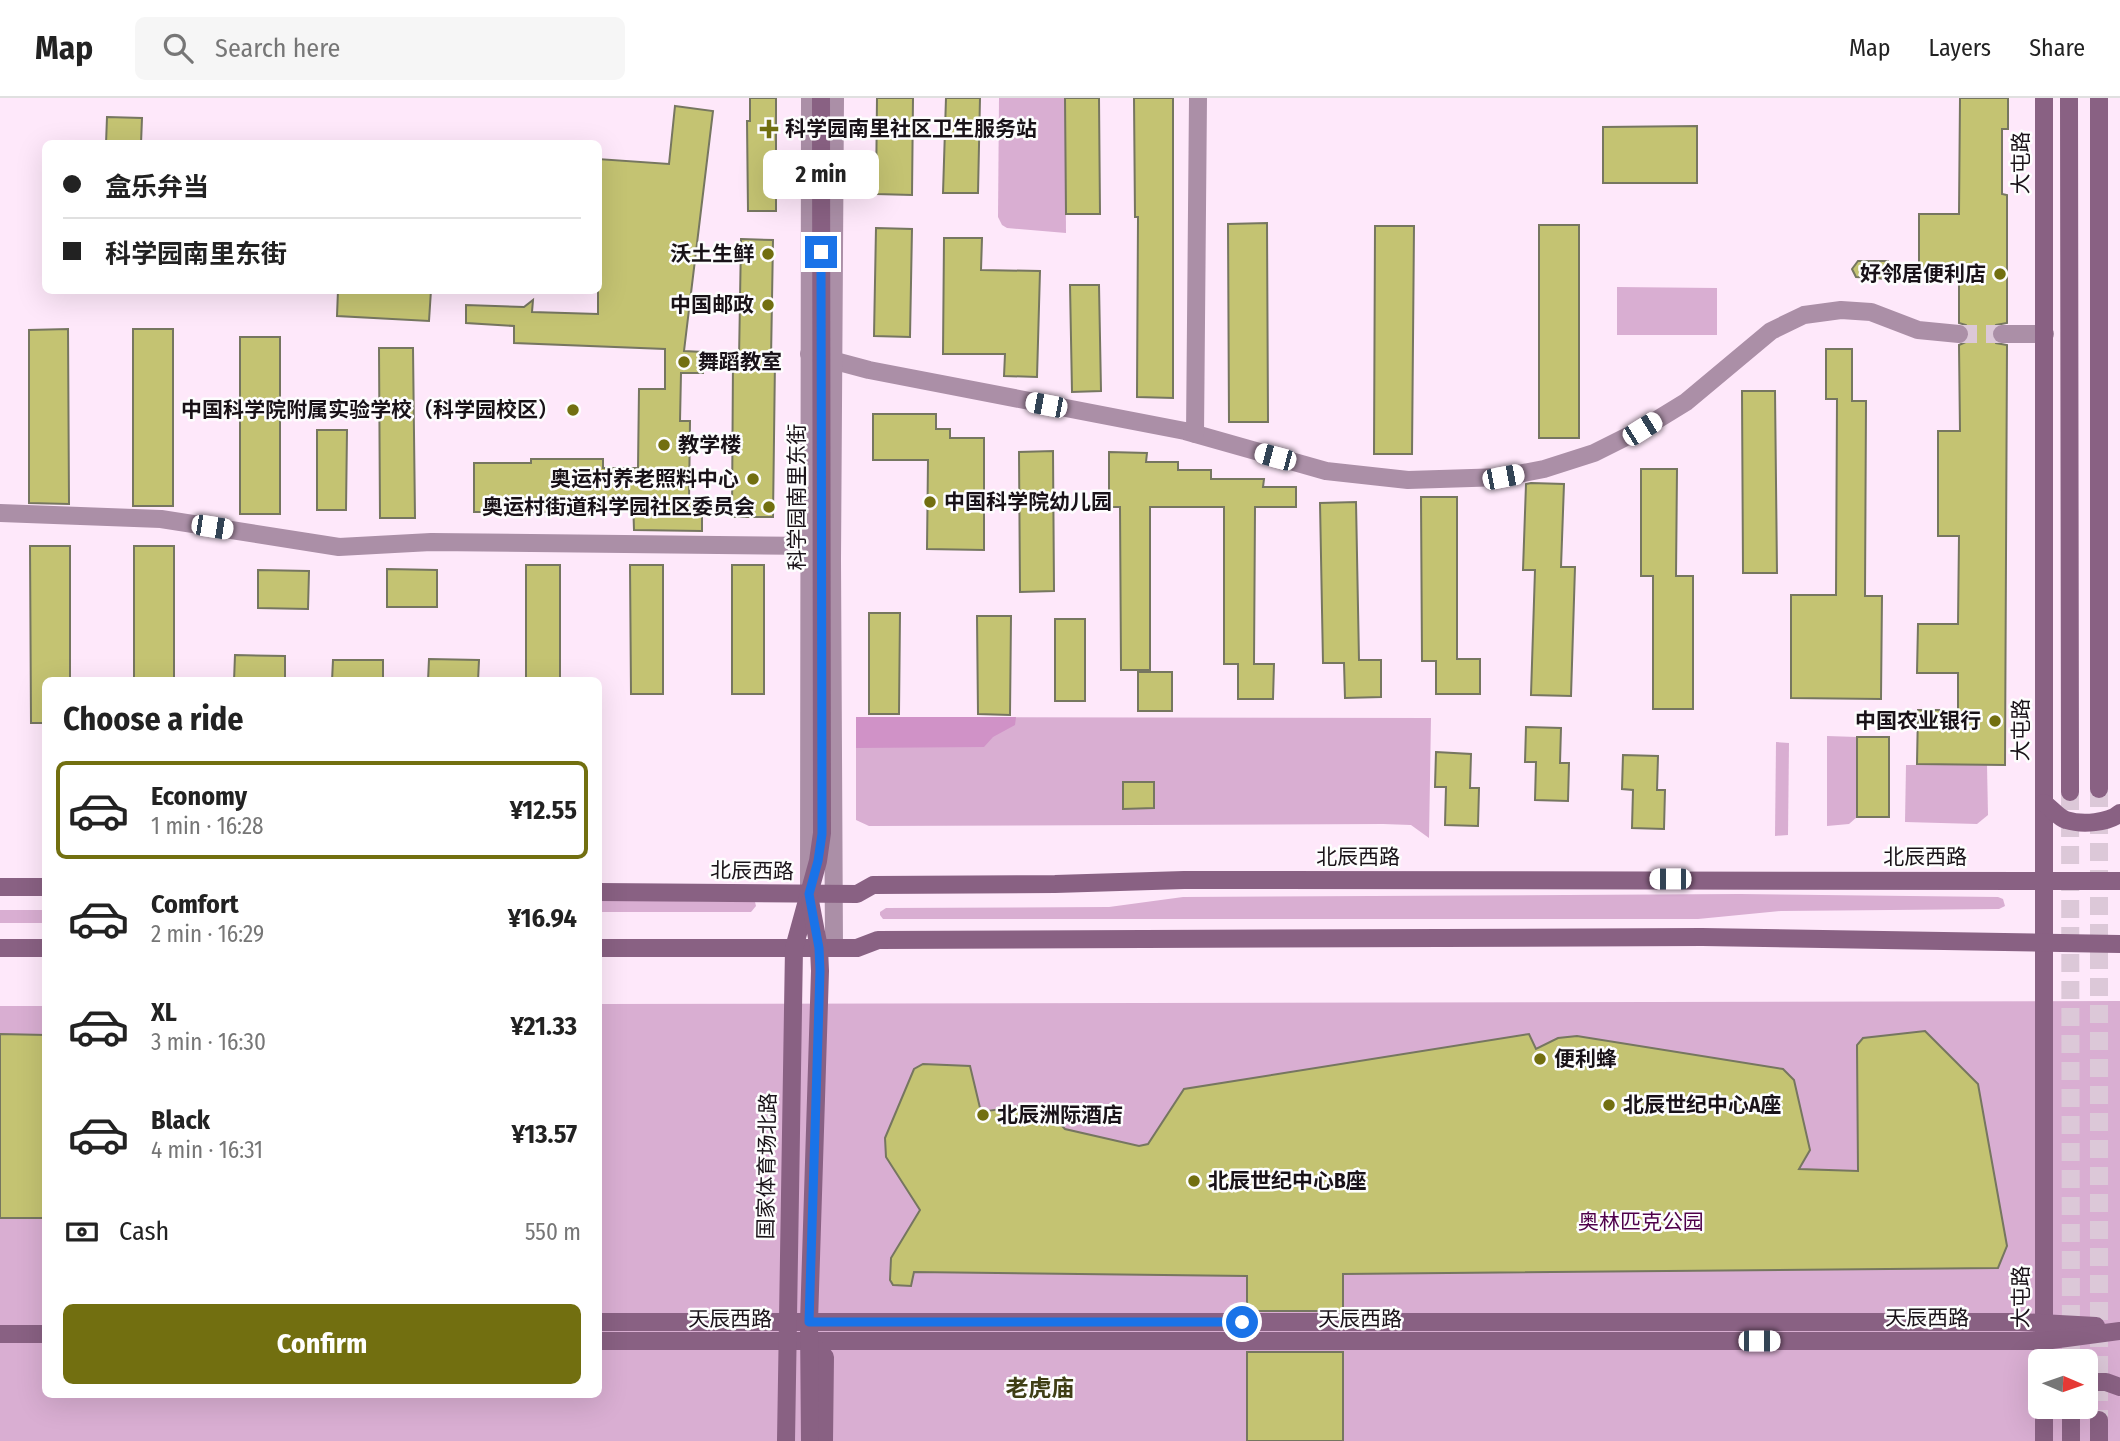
<!DOCTYPE html>
<html lang="en">
<head>
<meta charset="utf-8">
<style>
	:root { --surface:#fff; --page:#f6f6f6; --text:#222; --muted:#767676; --line:#e0e0e0; --accent:#726f10 }
	body { margin:0; font-family:"Fira Sans Condensed","Noto Sans SC",sans-serif; background:var(--page); color:var(--text); height:100vh; display:flex; flex-direction:column; font-size:26px; white-space:nowrap }
	* { box-sizing:border-box; margin:0 }
	p { font-size:23px; color:var(--muted) }
	.icon { flex:none; width:38px; height:38px; fill:none; stroke:currentColor; stroke-width:2; stroke-linecap:round; stroke-linejoin:round }
	.map { position:relative; flex:1; overflow:hidden }
	.sheet { position:absolute; left:42px; top:579px; width:560px; height:721px; display:flex; flex-direction:column; background:var(--surface); border-radius:10px; box-shadow:0 7px 28px #0002 }
	.sheet>* { flex:none }
	.guide { position:absolute; left:42px; top:42px; width:560px; height:154px; border-radius:10px; box-shadow:0 7px 28px #0002; display:grid; align-content:center; height:154px; padding:0 21px; background:var(--surface) }
	.needle { width:46px; rotate:92deg }
	.tools { position:absolute; left:2028px; top:1251px; display:grid; gap:14px }
	.tools a { display:grid; place-items:center; width:70px; height:70px; border-radius:10px; background:var(--surface); box-shadow:0 7px 28px #0002; font-size:35px }
	.end { position:absolute; width:32px; height:32px; margin:-16px; border:9px solid #1a73e8; background:#fff; box-shadow:0 0 0 4px #fff }
	.from { border-radius:50% }
	.bubble { position:absolute; height:49px; border-radius:10px; background:var(--surface); box-shadow:0 7px 28px #0002; font-size:23px; font-weight:700; line-height:49px; text-align:center }
	.car { position:absolute; width:21px; height:42px; margin:-21px -10px; border-radius:9px; box-shadow:0 0 5px 2px #0007; background:linear-gradient(#fff 24%,#345 0 40%,#fff 0 76%,#345 0 86%,#fff 0) }
	.guide b { display:flex; align-items:center; gap:24px; height:66px; font-size:26px }
	.guide b+b { border-top:2px solid var(--line) }
	.guide i { width:18px; height:18px; background:var(--text) }
	ul { padding:0; list-style:none }
	li { display:flex; align-items:center; gap:21px; height:98px; margin:0 14px 10px; padding:0 7px; border:4px solid transparent; border-radius:10px }
	li div { flex:1 }
	li b { display:block; font-size:26px }
	li em { font-style:normal; font-weight:700 }
	li.active { border-color:var(--accent) }
	li>.icon { width:63px; height:63px; stroke-width:1.5 }
	h2 { padding:0 21px; font-size:32px; line-height:84px }
	.pay { display:flex; align-items:center; gap:18px; height:77px; padding:0 21px; font-size:26px }
	.pay p { margin-inline-start:auto }
	.button { display:flex; gap:14px; margin-top:auto; padding:14px 21px }
	.button a { flex:1; height:80px; border-radius:10px; background:var(--accent); color:#fff; font-size:28px; font-weight:700; line-height:80px; text-align:center }
	header { display:flex; align-items:center; gap:42px; box-sizing:border-box; height:98px; padding:0 35px; background:var(--surface); border-bottom:2px solid var(--line) }
	header strong { font-size:33px }
	nav { display:flex; gap:38px; margin-inline-start:auto; font-size:24px }
	.search { width:490px; height:63px; background:var(--page); display:flex; align-items:center; gap:18px; box-sizing:border-box; padding:0 24px; border-radius:10px; color:var(--muted); font-size:26px }
	.map>svg:first-child { display:block }
</style>
</head>
<body>
<header>
<strong>Map</strong>
<div class="search"><svg class="icon" aria-label="search" viewBox="0 0 24 24"><circle cx="10" cy="10" r="6"/><path d="M15 15l6 6"/></svg>Search here</div>
<nav><a>Map</a><a>Layers</a><a>Share</a></nav>
</header>
<div class="map">
<svg width="2120" height="1343" viewBox="0 0 2120 1343">
	<rect width="100%" height="100%" fill="#fee8fa"/>
	<g fill="#d9aed2" fill-rule="evenodd">
		<path d="M 999,0 L 1065,0 L 1066,135 L 1007,130 L 1002,127 L 998,119 Z"/>
		<path d="M 1617,189 L 1717,190 L 1717,237 L 1617,237 Z"/>
		<path d="M 856,619 L 1431,620 L 1429,740 L 1411,727 L 1383,726 L 869,728 L 856,722 Z"/>
		<path d="M 1827,638 L 1857,639 L 1857,719 L 1849,726 L 1827,728 Z"/>
		<path d="M 1776,644 L 1789,645 L 1788,737 L 1775,738 Z"/>
		<path d="M 1906,667 L 1987,667 L 1988,717 L 1977,726 L 1905,724 Z"/>
		<path d="M 1740,796 L 1998,799 L 2003,801 L 2005,808 L 1999,811 L 1781,813 L 1698,821 L 883,821 L 880,817 L 880,814 L 886,810 L 1109,809 L 1183,799 Z"/>
		<path d="M 598,802 L 755,804 L 756,808 L 751,814 L 599,814 Z"/>
		<rect x="0" y="812" width="45" height="13"/>
		<path d="M 2120,903 L 2120,1343 L 0,1343 L 0,908 L 45,908 L 46,1297 L 598,1297 L 599,906 ZM 2040,1264 L 2086,1264 L 2086,1309 L 2040,1309 Z"/>
	</g>
	<path fill="#d092c7" d="M 856,619 L 1016,619 L 1015,627 L 993,639 L 984,649 L 856,650 Z"/>
	<g fill="#c4c372" stroke="#767660" stroke-width="2">
		<path d="M 750,0 L 776,0 L 776,113 L 748,113 L 747,23 L 750,23 Z"/>
		<path d="M 877,0 L 913,0 L 912,97 L 876,96 Z"/>
		<path d="M 946,0 L 980,0 L 978,95 L 943,95 Z"/>
		<path d="M 1065,0 L 1099,0 L 1100,116 L 1066,116 Z"/>
		<path d="M 1134,0 L 1173,0 L 1173,300 L 1137,299 L 1138,119 L 1135,119 Z"/>
		<path d="M 1960,0 L 2008,0 L 2008,31 L 2002,31 L 2002,96 L 2007,97 L 2007,225 L 1996,227 L 1991,235 L 1996,245 L 2007,247 L 2005,667 L 1917,666 L 1918,612 L 1958,612 L 1958,575 L 1917,575 L 1918,526 L 1958,526 L 1959,438 L 1938,438 L 1938,333 L 1960,333 L 1959,247 L 1968,243 L 1970,236 L 1966,227 L 1959,225 L 1959,170 L 1919,170 L 1919,116 L 1959,116 Z"/>
		<path d="M 675,8 L 713,13 L 684,253 L 703,254 L 703,275 L 681,275 L 680,323 L 690,323 L 689,403 L 702,403 L 702,433 L 634,432 L 633,401 L 570,400 L 570,414 L 474,414 L 474,365 L 531,365 L 531,361 L 603,361 L 603,370 L 638,370 L 639,291 L 665,291 L 665,251 L 514,245 L 514,228 L 466,225 L 466,207 L 524,209 L 533,202 L 532,214 L 598,216 L 598,61 L 669,66 Z"/>
		<path d="M 107,19 L 142,20 L 141,46 L 106,46 Z"/>
		<path d="M 1697,28 L 1697,85 L 1603,85 L 1603,29 Z"/>
		<path d="M 1267,125 L 1268,324 L 1229,324 L 1228,126 Z"/>
		<rect x="1539" y="127" width="40" height="213"/>
		<path d="M 1375,128 L 1414,128 L 1412,356 L 1374,356 Z"/>
		<path d="M 876,130 L 912,131 L 910,239 L 874,238 Z"/>
		<path d="M 944,140 L 982,140 L 981,172 L 1040,173 L 1037,279 L 1004,278 L 1005,256 L 943,256 Z"/>
		<path d="M 741,141 L 773,142 L 771,262 L 775,262 L 773,419 L 732,419 L 733,262 L 739,262 Z"/>
		<path d="M 1858,163 L 1888,163 L 1888,181 L 1856,179 L 1852,171 Z"/>
		<path d="M 1070,187 L 1099,187 L 1101,293 L 1072,294 Z"/>
		<path d="M 338,192 L 431,192 L 429,223 L 337,218 Z"/>
		<path d="M 68,231 L 69,406 L 29,405 L 29,232 Z"/>
		<rect x="133" y="231" width="40" height="177"/>
		<rect x="240" y="239" width="40" height="177"/>
		<path d="M 379,250 L 413,250 L 415,420 L 380,420 Z"/>
		<path d="M 1826,251 L 1852,251 L 1852,303 L 1866,303 L 1865,498 L 1882,498 L 1881,601 L 1791,600 L 1791,497 L 1836,497 L 1837,301 L 1826,301 Z"/>
		<path d="M 1742,293 L 1775,293 L 1777,475 L 1743,475 Z"/>
		<path d="M 873,316 L 936,316 L 936,331 L 950,331 L 950,340 L 984,340 L 984,452 L 927,451 L 928,362 L 873,362 Z"/>
		<path d="M 317,332 L 347,332 L 346,412 L 317,412 Z"/>
		<path d="M 1053,353 L 1054,493 L 1020,494 L 1019,354 Z"/>
		<path d="M 1109,354 L 1147,355 L 1146,364 L 1178,364 L 1178,372 L 1211,372 L 1211,381 L 1264,381 L 1263,389 L 1296,389 L 1296,409 L 1255,409 L 1254,566 L 1274,566 L 1273,601 L 1238,601 L 1238,566 L 1224,566 L 1224,409 L 1150,409 L 1150,572 L 1121,572 L 1120,409 L 1109,409 Z"/>
		<path d="M 1641,371 L 1677,371 L 1676,478 L 1693,478 L 1693,611 L 1653,611 L 1653,478 L 1641,478 Z"/>
		<path d="M 1531,385 L 1564,386 L 1561,469 L 1575,469 L 1571,598 L 1531,597 L 1535,472 L 1523,472 L 1526,386 Z"/>
		<path d="M 1421,399 L 1457,399 L 1457,561 L 1480,561 L 1480,596 L 1436,596 L 1436,563 L 1422,563 Z"/>
		<path d="M 1356,404 L 1359,562 L 1381,562 L 1381,599 L 1345,600 L 1344,565 L 1323,565 L 1320,405 Z"/>
		<path d="M 30,448 L 70,448 L 70,583 L 46,583 L 46,625 L 31,625 Z"/>
		<rect x="134" y="448" width="40" height="135"/>
		<rect x="526" y="467" width="34" height="116"/>
		<path d="M 630,467 L 663,467 L 663,596 L 631,596 Z"/>
		<rect x="732" y="467" width="32" height="129"/>
		<path d="M 387,471 L 437,472 L 437,509 L 387,509 Z"/>
		<path d="M 258,472 L 309,473 L 308,511 L 258,510 Z"/>
		<path d="M 869,515 L 900,515 L 899,616 L 869,616 Z"/>
		<path d="M 977,518 L 1011,518 L 1010,617 L 978,616 Z"/>
		<rect x="1055" y="521" width="30" height="82"/>
		<path d="M 235,557 L 285,558 L 285,583 L 234,583 Z"/>
		<path d="M 429,561 L 479,562 L 478,583 L 428,583 Z"/>
		<path d="M 333,562 L 383,562 L 383,583 L 332,583 Z"/>
		<rect x="1138" y="574" width="34" height="39"/>
		<path d="M 1526,629 L 1561,630 L 1560,665 L 1569,665 L 1568,703 L 1535,702 L 1536,664 L 1525,664 Z"/>
		<rect x="1857" y="639" width="32" height="80"/>
		<path d="M 1436,654 L 1471,656 L 1470,690 L 1479,690 L 1478,728 L 1445,727 L 1446,689 L 1435,689 Z"/>
		<path d="M 1623,657 L 1658,658 L 1657,692 L 1665,692 L 1664,731 L 1632,730 L 1633,692 L 1622,691 Z"/>
		<path d="M 1123,684 L 1154,684 L 1154,710 L 1123,711 Z"/>
		<path d="M 1925,933 L 1978,986 L 2007,1148 L 1998,1170 L 1343,1176 L 1343,1213 L 1247,1213 L 1247,1178 L 914,1174 L 911,1188 L 893,1187 L 890,1182 L 891,1160 L 920,1112 L 886,1059 L 885,1040 L 914,971 L 923,966 L 970,968 L 981,1014 L 1035,1006 L 1042,1007 L 1065,1031 L 1139,1048 L 1148,1046 L 1184,991 L 1529,936 L 1536,951 L 1558,940 L 1577,938 L 1783,971 L 1794,982 L 1810,1052 L 1799,1071 L 1858,1073 L 1857,947 L 1863,940 Z"/>
		<path d="M 0,936 L 46,937 L 46,1120 L 0,1120 Z"/>
		<rect x="1247" y="1254" width="96" height="89"/>
	</g>
	<g fill="none" stroke-linecap="round" stroke-linejoin="round">
		<path stroke="#dcc8d8" stroke-width="18" stroke-dasharray="18 9" stroke-linecap="butt" d="M 1959,236 L 2002,236"/>
		<g stroke="#dcc8d8" stroke-width="18" stroke-dasharray="18 9" stroke-linecap="butt">
			<path d="M 2099,691 L 2099,1322"/>
			<path d="M 2070,694 L 2071,1264"/>
		</g>
		<g stroke="#ab8fa7" stroke-width="18">
			<path d="M 2002,236 L 2045,236"/>
			<path d="M 809,256 L 869,272 L 1185,333 L 1326,373 L 1408,382 L 1503,379 L 1544,371 L 1594,355 L 1642,331 L 1686,304 L 1771,233 L 1804,217 L 1841,212 L 1871,214 L 1918,232 L 1959,236"/>
			<path d="M 1195,336 L 1198,0"/>
			<path d="M 0,415 L 161,421 L 339,449 L 431,444 L 819,448"/>
			<path d="M 809,787 L 810,0"/>
			<path d="M 834,850 L 832,462 L 835,0"/>
		</g>
		<g stroke="#896183" stroke-width="18">
			<path d="M 2044,0 L 2044,1264"/>
			<path d="M 2069,0 L 2070,694"/>
			<path d="M 2099,691 L 2099,0"/>
			<path d="M 2044,705 C 2051,710 2059,720 2066,722 C 2082,727 2109,725 2120,715"/>
			<path d="M 0,789 L 46,789"/>
			<path d="M 598,794 L 857,796 L 873,787 L 1055,786 L 1184,782 L 2120,783"/>
			<path d="M 0,850 L 46,850"/>
			<path d="M 598,850 L 857,850 L 878,842 L 1702,839 L 2120,846"/>
			<path d="M 598,1224 L 2020,1224 L 2096,1228"/>
			<path d="M 0,1236 L 46,1236"/>
			<path d="M 598,1243 L 2044,1243 L 2120,1233"/>
			<path d="M 809,1244 L 825,1259 L 824,1343"/>
			<path d="M 2086,1284 L 2106,1284 L 2120,1289"/>
			<path d="M 2071,1321 L 2071,1343"/>
			<path d="M 2099,1322 L 2099,1343"/>
			<path d="M 786,1343 L 794,850 L 818,763 L 822,735 L 821,0"/>
			<path d="M 810,1343 L 809,1224 L 820,873 L 819,850 L 810,803"/>
			<path d="M 2044,1343 L 2044,1309"/>
		</g>
	</g>
	<g fill="none" stroke-linecap="round" stroke-linejoin="round">
		<path stroke="#1a73e8" stroke-width="9" d="M 821,154 L 822,736 L 818,763 L 809,796 L 819,850 L 820,873 L 809,1224 L 1242,1224"/>
	</g>
	<g fill="#726f10" stroke="#fdfdfd" stroke-width="2.5">
		<path d="M765.5 20.5h7v7h7v7h-7v7h-7v-7h-7v-7h7z"/>
		<circle cx="768" cy="156" r="7"/>
		<circle cx="2000" cy="176" r="7"/>
		<circle cx="768" cy="207" r="7"/>
		<circle cx="684" cy="264" r="7"/>
		<circle cx="573" cy="312" r="7"/>
		<circle cx="664" cy="347" r="7"/>
		<circle cx="753" cy="381" r="7"/>
		<circle cx="930" cy="404" r="7"/>
		<circle cx="769" cy="409" r="7"/>
		<circle cx="1995" cy="623" r="7"/>
		<circle cx="1540" cy="961" r="7"/>
		<circle cx="1609" cy="1007" r="7"/>
		<circle cx="983" cy="1017" r="7"/>
		<circle cx="1194" cy="1083" r="7"/>
	</g>
	<g text-anchor="middle" stroke-width="5" stroke-linejoin="round" paint-order="stroke">
		<g font-size="21" font-weight="bold" fill="#191218" stroke="#fdfdfd" text-anchor="start">
			<text x="785" y="38">科学园南里社区卫生服务站</text>
			<text x="754" y="163" text-anchor="end">沃土生鲜</text>
			<text x="1986" y="183" text-anchor="end">好邻居便利店</text>
			<text x="754" y="214" text-anchor="end">中国邮政</text>
			<text x="698" y="271">舞蹈教室</text>
			<text x="559" y="319" text-anchor="end">中国科学院附属实验学校（科学园校区）</text>
			<text x="678" y="354">教学楼</text>
			<text x="739" y="388" text-anchor="end">奥运村养老照料中心</text>
			<text x="944" y="411">中国科学院幼儿园</text>
			<text x="755" y="416" text-anchor="end">奥运村街道科学园社区委员会</text>
			<text x="1981" y="630" text-anchor="end">中国农业银行</text>
			<text x="1554" y="968">便利蜂</text>
			<text x="1623" y="1014">北辰世纪中心A座</text>
			<text x="997" y="1024">北辰洲际酒店</text>
			<text x="1208" y="1090">北辰世纪中心B座</text>
		</g>
		<g font-size="21" fill="#191218" stroke="#fdfdfd">
			<text transform="translate(2021 65) rotate(-90)" y="7">大屯路</text>
			<text transform="translate(797 399) rotate(-90)" y="7">科学园南里东街</text>
			<text transform="translate(2021 632) rotate(-90)" y="7">大屯路</text>
			<text x="1358" y="766">北辰西路</text>
			<text x="1925" y="766">北辰西路</text>
			<text transform="translate(752 773) rotate(1)" y="7">北辰西路</text>
			<text transform="translate(767 1068) rotate(-89)" y="7">国家体育场北路</text>
			<text transform="translate(2021 1199) rotate(-90)" y="7">大屯路</text>
			<text x="1927" y="1227">天辰西路</text>
			<text x="730" y="1228">天辰西路</text>
			<text x="1360" y="1228">天辰西路</text>
		</g>
		<g font-size="21" fill="#4f004a" stroke="#fdfdfd">
			<text x="1641" y="1131">奥林匹克公园</text>
		</g>
		<g font-size="23" font-weight="bold" fill="#3f3e15" stroke="#fdfdfd">
			<text x="1040" y="1298">老虎庙</text>
		</g>
	</g>
</svg>
<div class="tools">
<a><svg class="needle" viewBox="-14 -14 28 28"><path d="M0-13l5 13h-10z" fill="#e53935"/><path d="M0 13l5-13h-10z" fill="#767676"/></svg></a>
</div>
<i class="end from" style="left:1242px;top:1224px"></i>
<i class="end" style="left:821px;top:154px"></i>
<div class="bubble" style="left:763px;top:52px;width:116px">2 min</div>
<i class="car" style="left:1046px;top:307px;rotate:281deg"></i>
<i class="car" style="left:1642px;top:331px;rotate:58deg"></i>
<i class="car" style="left:1275px;top:359px;rotate:285deg"></i>
<i class="car" style="left:1503px;top:379px;rotate:79deg"></i>
<i class="car" style="left:212px;top:429px;rotate:99deg"></i>
<i class="car" style="left:1670px;top:781px;rotate:270deg"></i>
<i class="car" style="left:1759px;top:1243px;rotate:90deg"></i>
<div class="guide">
<b><i class="from"></i>盒乐弁当</b>
<b><i></i>科学园南里东街</b>
</div>
<section class="sheet">
<h2>Choose a ride</h2>
<ul>
<li class="active"><svg class="icon" aria-label="car" viewBox="0 0 24 24"><path d="M5 17H2v-5l4-1 3-4h7l3 4 3 1v5h-3M9 17h6M6 11h13"/><circle cx="7" cy="17" r="2"/><circle cx="17" cy="17" r="2"/></svg><div><b>Economy</b><p>1 min · 16:28</p></div><em>¥12.55</em></li>
<li><svg class="icon" aria-label="car" viewBox="0 0 24 24"><path d="M5 17H2v-5l4-1 3-4h7l3 4 3 1v5h-3M9 17h6M6 11h13"/><circle cx="7" cy="17" r="2"/><circle cx="17" cy="17" r="2"/></svg><div><b>Comfort</b><p>2 min · 16:29</p></div><em>¥16.94</em></li>
<li><svg class="icon" aria-label="car" viewBox="0 0 24 24"><path d="M5 17H2v-5l4-1 3-4h7l3 4 3 1v5h-3M9 17h6M6 11h13"/><circle cx="7" cy="17" r="2"/><circle cx="17" cy="17" r="2"/></svg><div><b>XL</b><p>3 min · 16:30</p></div><em>¥21.33</em></li>
<li><svg class="icon" aria-label="car" viewBox="0 0 24 24"><path d="M5 17H2v-5l4-1 3-4h7l3 4 3 1v5h-3M9 17h6M6 11h13"/><circle cx="7" cy="17" r="2"/><circle cx="17" cy="17" r="2"/></svg><div><b>Black</b><p>4 min · 16:31</p></div><em>¥13.57</em></li>
</ul>
<div class="pay"><svg class="icon" aria-label="cash" viewBox="0 0 24 24"><path d="M3 7h18v10H3z"/><circle cx="12" cy="12" r="2"/></svg>Cash<p>550 m</p></div>
<div class="button"><a>Confirm</a></div>
</section>
</div>
</body>
</html>
